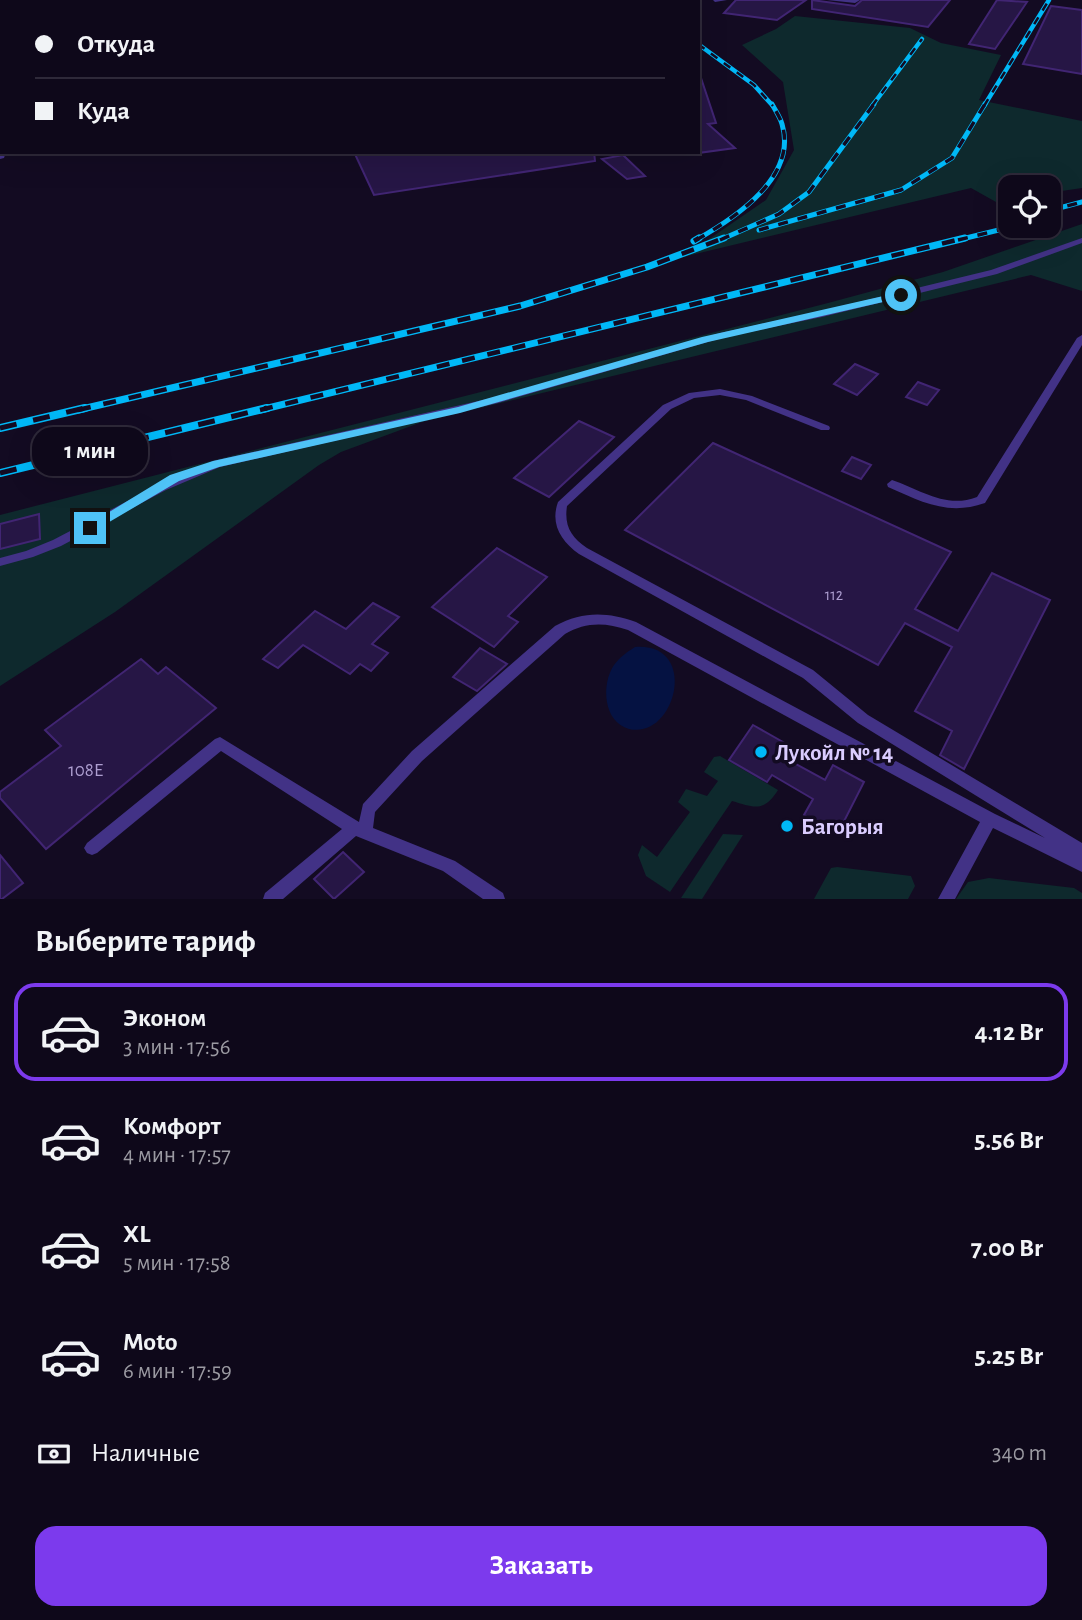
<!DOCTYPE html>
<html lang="ru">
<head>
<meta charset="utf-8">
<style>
	:root { --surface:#0e081a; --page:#171123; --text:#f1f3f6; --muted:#9b9aa2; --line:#2e2939; --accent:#7c3aed }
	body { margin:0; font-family:"Alegreya Sans",sans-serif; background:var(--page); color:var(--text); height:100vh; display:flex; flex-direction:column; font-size:26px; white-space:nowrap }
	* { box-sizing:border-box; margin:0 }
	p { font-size:23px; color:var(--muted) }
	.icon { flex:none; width:38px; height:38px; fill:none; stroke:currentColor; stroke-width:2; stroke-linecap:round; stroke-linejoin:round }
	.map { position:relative; height:899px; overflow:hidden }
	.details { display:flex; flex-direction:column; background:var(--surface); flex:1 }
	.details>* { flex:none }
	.hud { position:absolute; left:0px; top:0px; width:700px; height:154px; box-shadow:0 7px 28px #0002,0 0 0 2px var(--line); display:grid; align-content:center; height:154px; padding:0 35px; background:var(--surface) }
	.buttons { position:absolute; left:998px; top:175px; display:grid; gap:14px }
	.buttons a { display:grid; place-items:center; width:63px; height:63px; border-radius:14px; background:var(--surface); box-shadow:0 7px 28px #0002,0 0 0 2px var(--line); font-size:35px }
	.end { position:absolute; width:32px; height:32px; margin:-16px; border:9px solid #4fc3f7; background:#111; box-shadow:0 0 0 4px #111 }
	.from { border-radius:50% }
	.bubble { position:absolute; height:49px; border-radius:21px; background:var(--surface); box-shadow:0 7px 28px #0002,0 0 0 2px var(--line); font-size:23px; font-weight:600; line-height:49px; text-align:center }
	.hud b { display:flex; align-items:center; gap:24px; height:66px; font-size:26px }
	.hud b+b { border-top:2px solid var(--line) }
	.hud i { width:18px; height:18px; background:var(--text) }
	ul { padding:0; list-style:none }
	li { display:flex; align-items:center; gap:21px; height:98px; margin:0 14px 10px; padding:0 21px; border:4px solid transparent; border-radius:21px }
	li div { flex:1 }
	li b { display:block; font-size:26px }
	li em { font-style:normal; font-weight:600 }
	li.selected { border-color:var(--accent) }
	li>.icon { width:63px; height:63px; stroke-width:1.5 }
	h2 { padding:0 35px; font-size:32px; line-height:84px }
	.pay { display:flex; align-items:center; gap:18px; height:77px; padding:0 35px; font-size:26px }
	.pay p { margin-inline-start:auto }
	.action { display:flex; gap:14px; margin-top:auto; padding:14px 35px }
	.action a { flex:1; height:80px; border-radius:21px; background:var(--accent); color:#fff; font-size:28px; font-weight:600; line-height:80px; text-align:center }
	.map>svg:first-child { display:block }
</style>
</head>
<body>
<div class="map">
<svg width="1082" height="899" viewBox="0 0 1082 899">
	<rect width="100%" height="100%" fill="#130b22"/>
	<g fill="#0e292d">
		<path d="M 795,16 L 910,28 L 941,43 L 1001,55 L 979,100 L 1082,121 L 1082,188 L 1048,193 L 1048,187 L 1010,187 L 1010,200 L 996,202 L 971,188 L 683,257 L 766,200 L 794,150 L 783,82 L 742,45 L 776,29 Z"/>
		<path d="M 1082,224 L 1082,291 L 1031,275 L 422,422 L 341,452 L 319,465 L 115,612 L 0,686 L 0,515 L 828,303 L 943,272 Z"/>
		<path d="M 720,756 L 778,790 C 764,812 755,808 732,801 L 670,892 L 646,876 L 638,855 L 642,845 L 657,857 L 690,812 L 678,802 L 686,789 L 707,796 L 718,781 L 704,772 L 714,757 Z"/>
		<path d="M 723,834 L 743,835 L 702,899 L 681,898 Z"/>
		<path d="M 837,867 L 911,876 L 915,886 L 908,899 L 814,899 L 831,868 Z"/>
		<path d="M 989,878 L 1074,888 L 1082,893 L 1082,899 L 956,899 L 968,882 Z"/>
	</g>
	<path fill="#051242" d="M 635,647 C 700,642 676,740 629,729 C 603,722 601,684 614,665 C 620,657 627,652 635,647 Z"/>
	<g fill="#261645" stroke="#412573" stroke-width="2">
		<path d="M 736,0 L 806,0 L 777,20 L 724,13 Z"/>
		<path d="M 812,0 L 855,6 L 862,0 L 950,0 L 928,27 L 812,9 Z"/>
		<path d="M 997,0 L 1027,2 L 995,49 L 969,44 Z"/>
		<path d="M 1051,6 L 1082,10 L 1082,74 L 1023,64 Z"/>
		<path d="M 698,78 L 701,78 L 716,123 L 708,124 L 735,148 L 698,153 Z"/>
		<path d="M 354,152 L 594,152 L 595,161 L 374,195 Z"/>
		<path d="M 623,155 L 645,176 L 627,179 L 602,159 Z"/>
		<path d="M 855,364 L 878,374 L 857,395 L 834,384 Z"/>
		<path d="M 918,382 L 939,390 L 927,405 L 906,397 Z"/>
		<path d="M 579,421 L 614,437 L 549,497 L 514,478 Z"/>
		<path d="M 713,443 L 951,552 L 915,609 L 958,631 L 992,573 L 1050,600 L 964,769 L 940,755 L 952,731 L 915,711 L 952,647 L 905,623 L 878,665 L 625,530 Z"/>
		<path d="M 852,457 L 871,465 L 861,479 L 842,471 Z"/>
		<path d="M 39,514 L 40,539 L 0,549 L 0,524 Z"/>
		<path d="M 497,548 L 547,577 L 508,616 L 518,622 L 494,647 L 432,607 Z"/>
		<path d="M 373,603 L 399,617 L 372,644 L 388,653 L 371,671 L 360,664 L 350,674 L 303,645 L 278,668 L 263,659 L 315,611 L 346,629 Z"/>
		<path d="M 480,648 L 507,664 L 477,691 L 453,677 Z"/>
		<path d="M 141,659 L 158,674 L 166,667 L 216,708 L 46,849 L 0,798 L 0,792 L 61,746 L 45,730 Z"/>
		<path d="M 753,725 L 790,746 L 783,757 L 825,780 L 833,765 L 864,782 L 837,835 L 804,815 L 813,799 L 772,775 L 767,782 L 729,760 Z"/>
		<path d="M 343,852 L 364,872 L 334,899 L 314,879 Z"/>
		<path d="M 0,855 L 23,883 L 2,899 L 0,899 Z"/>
	</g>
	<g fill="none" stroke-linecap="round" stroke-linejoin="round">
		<g fill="#423286" fill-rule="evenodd">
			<rect x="183" y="0" width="4" height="2"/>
			<path d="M 293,0 L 297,0 L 298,2 L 293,2 Z"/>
			<path d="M 348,0 L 352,0 L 353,2 L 348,2 Z"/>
			<path d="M 421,0 L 435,0 L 431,2 L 414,2 Z"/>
			<path d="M 713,0 L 727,0 L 715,2 Z"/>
			<path d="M 827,0 L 860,0 L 855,3 Z"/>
			<rect x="0" y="51" width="2" height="4"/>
			<path d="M 1082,238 L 1082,243 L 997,274 L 822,317 L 725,337 L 498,403 L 220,467 L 166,490 L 61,546 L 33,557 L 0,566 L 0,558 L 26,551 L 53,540 L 158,485 L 213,461 L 496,397 L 720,333 L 822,311 L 991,270 Z"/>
			<path d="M 1082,335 L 1082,345 L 985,503 C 948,516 922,502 888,487 L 887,484 L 892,480 C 921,490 946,509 977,497 L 1077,338 Z"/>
			<path d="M 720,389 L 752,396 L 829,426 L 830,428 L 829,430 L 821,430 L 746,400 L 720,395 L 694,398 L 671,409 L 567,506 C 564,526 571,537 587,548 L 813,670 L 868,715 L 1082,843 L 1082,872 L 993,828 L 955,899 L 938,899 L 980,822 L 628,630 C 605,622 585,622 565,634 L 422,761 L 375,812 L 373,828 L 455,861 L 503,893 L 505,899 L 483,899 L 443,871 L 356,836 L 283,899 L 263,899 L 265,893 L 342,829 L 221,751 L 97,853 L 92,855 L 87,853 L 84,848 L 87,843 L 215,739 L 220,737 L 359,822 L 363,804 L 412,751 L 555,626 C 583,611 607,612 636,622 L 995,814 L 1045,838 L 858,723 L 803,678 L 579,554 C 561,541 550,524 558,502 L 663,405 L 689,393 Z"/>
		</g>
		<g fill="#423286" fill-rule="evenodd">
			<rect x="18" y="0" width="8" height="2"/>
			<path d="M 0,144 L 2,152 L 6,152 L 4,158 L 0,159 Z"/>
		</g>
		<defs>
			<g id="rail-far3">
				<path d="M 638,0 L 641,2"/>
				<path d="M 698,44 L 754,85 L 773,106"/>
				<path d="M 872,106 L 922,39"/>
				<path d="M 984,106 L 1049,0"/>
			</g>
			<g id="rail-far2">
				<path d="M 1048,211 L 1082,202"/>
				<path d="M 759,230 L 901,190 L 952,158 L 985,104"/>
				<path d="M 696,240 C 735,218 798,177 782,124 C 780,117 775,110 772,104"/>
				<path d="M 720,240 L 779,214 L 809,192 L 874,104"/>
				<path d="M 958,240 L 1015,226"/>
			</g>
			<g id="rail-far1">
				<path d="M 694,241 L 699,238"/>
				<path d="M 78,410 L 520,306 L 647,267 L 724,238"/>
				<path d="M 260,410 L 965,238"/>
			</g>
			<g id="rail">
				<path d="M 0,428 L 85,408"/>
				<path d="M 0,473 L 267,408"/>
			</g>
		</defs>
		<use href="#rail-far3" stroke="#00b8f7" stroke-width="4.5"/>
		<use href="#rail-far2" stroke="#00b8f7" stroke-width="5"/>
		<use href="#rail-far1" stroke="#00b8f7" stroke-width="7"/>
		<use href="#rail" stroke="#00b8f7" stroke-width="8"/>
		<use href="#rail-far3" stroke="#130b22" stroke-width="2.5" stroke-dasharray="8" stroke-linecap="butt"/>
		<use href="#rail-far2" stroke="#130b22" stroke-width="3.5" stroke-dasharray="10" stroke-linecap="butt"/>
		<use href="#rail-far1" stroke="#130b22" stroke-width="4.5" stroke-dasharray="13" stroke-linecap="butt"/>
		<use href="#rail" stroke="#130b22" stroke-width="5" stroke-dasharray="17" stroke-linecap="butt"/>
	</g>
	<path fill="#4fc3f7" d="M 901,292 L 905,293 L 905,297 L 708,342 L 460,413 L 219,467 L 179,481 L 94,531 L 90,532 L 83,528 L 170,475 L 213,461 L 458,407 L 702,337 Z"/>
	<g fill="#00b8f7" stroke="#130b22" stroke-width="2.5">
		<circle cx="761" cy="752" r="7"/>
		<circle cx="787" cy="826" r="7"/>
	</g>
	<g text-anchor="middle" stroke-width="7" stroke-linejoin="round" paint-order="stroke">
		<g font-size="16" fill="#ad9ed0">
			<text x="834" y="600">112</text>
		</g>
		<g font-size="19" fill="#ad9ed0">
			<text x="86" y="776">108Е</text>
		</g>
		<g font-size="23" font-weight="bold" fill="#daccff" stroke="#130b22" text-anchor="start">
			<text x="775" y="760">Лукойл № 14</text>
			<text x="801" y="834">Багорыя</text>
		</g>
	</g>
</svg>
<div class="buttons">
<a><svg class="icon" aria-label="locate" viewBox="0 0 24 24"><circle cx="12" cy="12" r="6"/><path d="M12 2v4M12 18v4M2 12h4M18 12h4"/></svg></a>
</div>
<i class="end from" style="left:901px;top:295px"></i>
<i class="end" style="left:90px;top:528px"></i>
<div class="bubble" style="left:32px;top:427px;width:116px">1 мин</div>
<div class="hud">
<b><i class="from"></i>Откуда</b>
<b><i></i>Куда</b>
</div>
</div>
<section class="details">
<h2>Выберите тариф</h2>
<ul>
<li class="selected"><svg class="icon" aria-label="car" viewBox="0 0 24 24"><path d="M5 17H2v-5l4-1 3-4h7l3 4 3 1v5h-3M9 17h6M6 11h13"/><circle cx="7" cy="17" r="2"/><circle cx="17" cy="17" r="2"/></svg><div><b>Эконом</b><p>3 мин · 17:56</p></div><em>4.12 Br</em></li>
<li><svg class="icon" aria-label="car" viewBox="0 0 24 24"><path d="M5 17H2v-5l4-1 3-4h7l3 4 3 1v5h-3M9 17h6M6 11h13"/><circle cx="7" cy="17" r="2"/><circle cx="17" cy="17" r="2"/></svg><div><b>Комфорт</b><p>4 мин · 17:57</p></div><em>5.56 Br</em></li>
<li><svg class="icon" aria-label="car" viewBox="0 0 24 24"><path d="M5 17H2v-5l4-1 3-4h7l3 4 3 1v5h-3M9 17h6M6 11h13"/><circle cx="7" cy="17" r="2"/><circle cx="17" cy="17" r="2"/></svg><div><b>XL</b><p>5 мин · 17:58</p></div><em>7.00 Br</em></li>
<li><svg class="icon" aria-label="car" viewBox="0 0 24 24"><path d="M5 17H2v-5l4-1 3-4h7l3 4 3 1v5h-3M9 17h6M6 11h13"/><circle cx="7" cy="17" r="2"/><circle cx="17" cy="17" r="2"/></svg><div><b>Moto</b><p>6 мин · 17:59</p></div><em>5.25 Br</em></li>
</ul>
<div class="pay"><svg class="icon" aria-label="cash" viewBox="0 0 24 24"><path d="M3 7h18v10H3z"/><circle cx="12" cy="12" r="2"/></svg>Наличные<p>340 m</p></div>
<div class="action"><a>Заказать</a></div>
</section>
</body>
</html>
